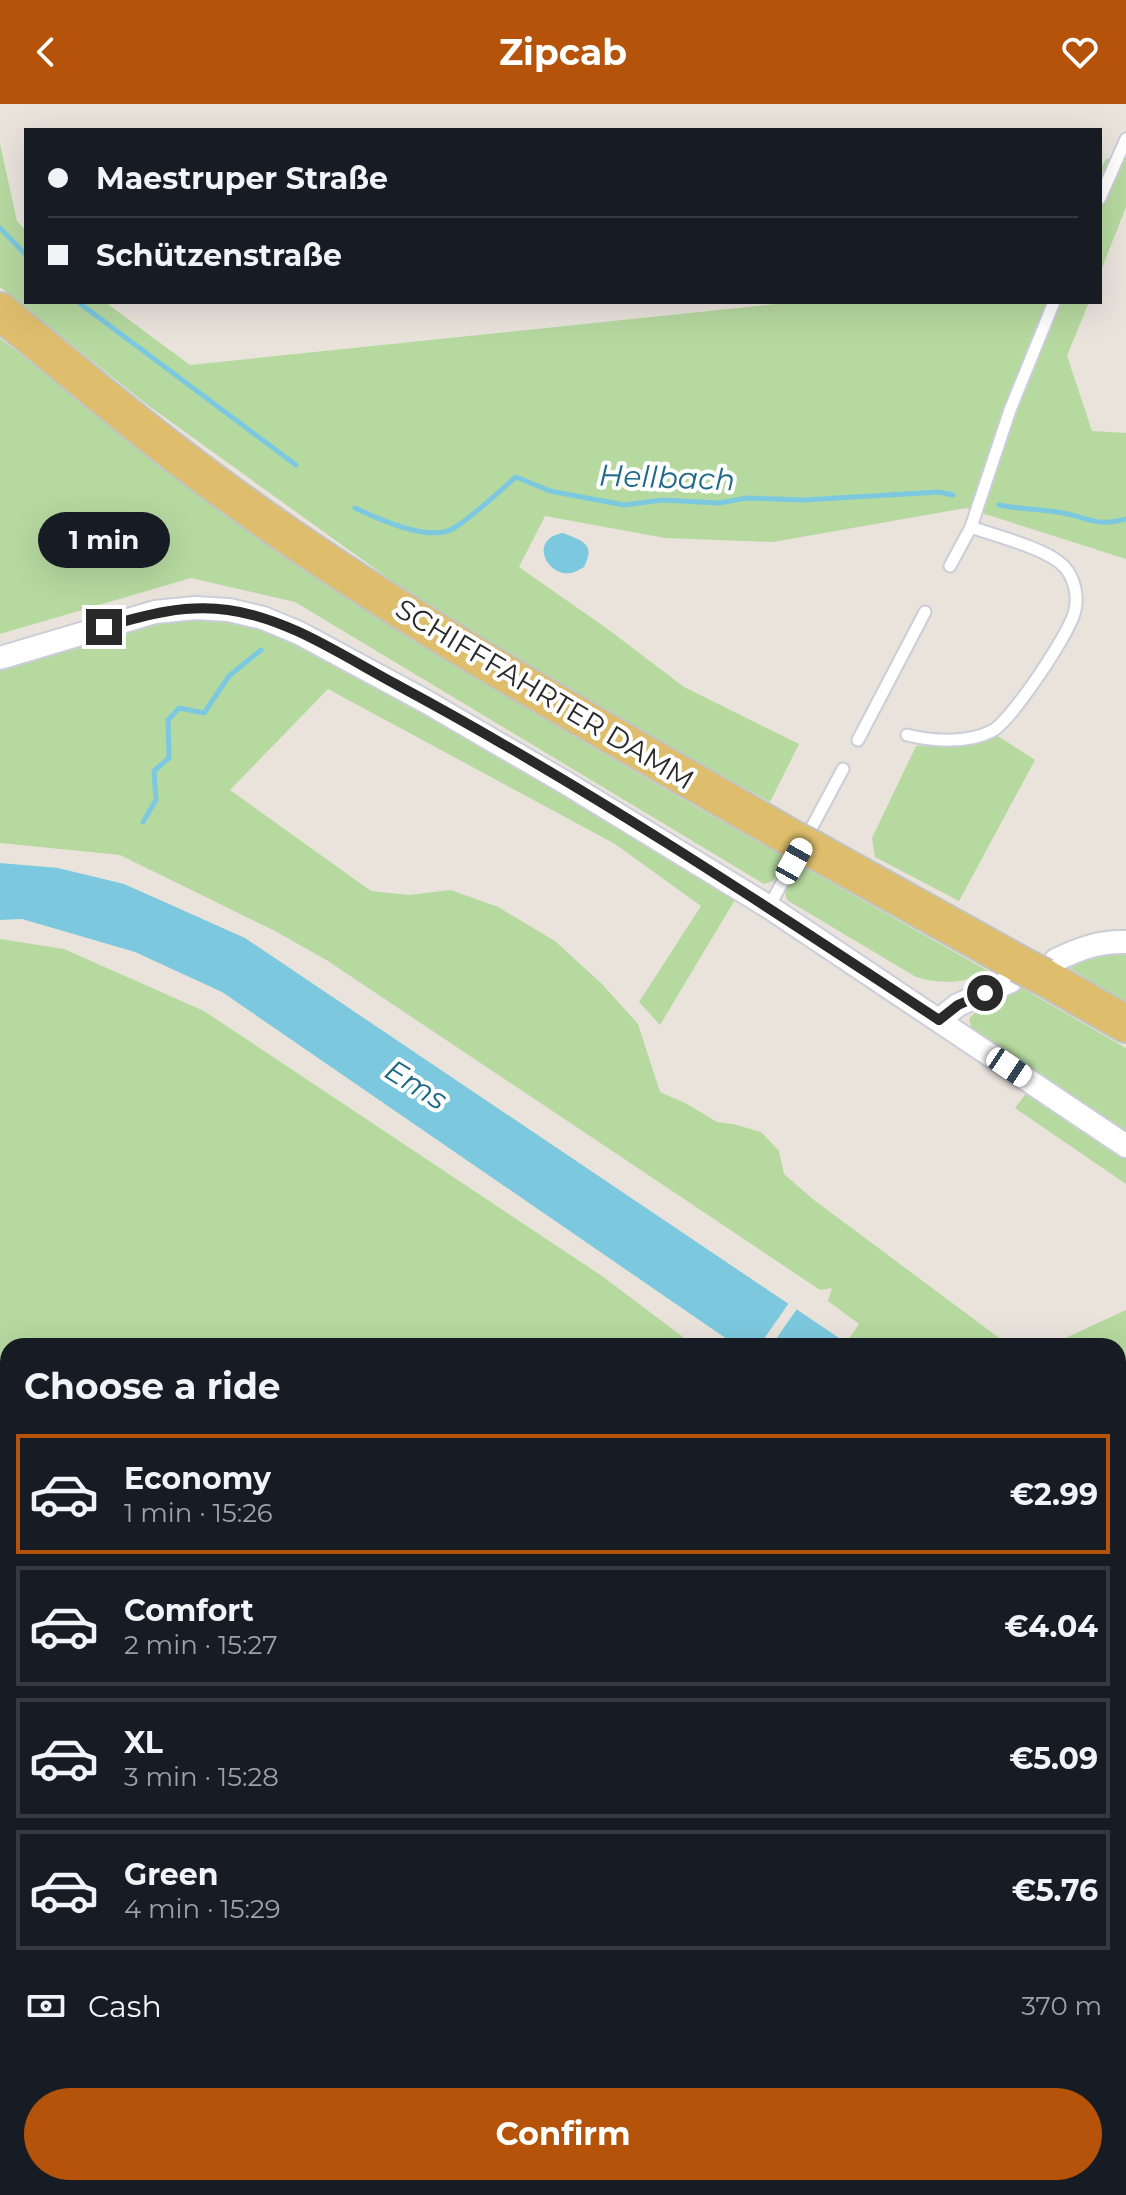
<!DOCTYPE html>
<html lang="en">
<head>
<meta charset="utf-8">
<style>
	:root { --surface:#171b24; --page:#20242c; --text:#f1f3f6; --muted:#9ea1a6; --line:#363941; --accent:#b45309 }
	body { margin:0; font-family:Montserrat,sans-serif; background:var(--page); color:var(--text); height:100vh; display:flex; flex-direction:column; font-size:30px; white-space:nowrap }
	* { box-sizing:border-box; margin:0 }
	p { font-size:26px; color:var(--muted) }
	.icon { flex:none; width:44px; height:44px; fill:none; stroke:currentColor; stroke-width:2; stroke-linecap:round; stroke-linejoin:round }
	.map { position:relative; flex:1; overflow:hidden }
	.sheet { position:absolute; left:0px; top:1234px; width:1126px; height:858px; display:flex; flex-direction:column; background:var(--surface); border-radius:24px 24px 0 0; box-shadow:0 8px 32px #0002 }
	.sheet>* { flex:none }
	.banner { position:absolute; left:24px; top:24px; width:1078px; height:176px; border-radius:0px; box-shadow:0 8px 32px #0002; display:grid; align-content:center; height:176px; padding:0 24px; background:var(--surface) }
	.end { position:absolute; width:36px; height:36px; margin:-18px; border:10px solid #292929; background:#fff; box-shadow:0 0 0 4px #fff }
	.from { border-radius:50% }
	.bubble { position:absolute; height:56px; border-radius:28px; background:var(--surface); box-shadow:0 8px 32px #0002; font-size:26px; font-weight:700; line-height:56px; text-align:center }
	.car { position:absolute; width:24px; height:48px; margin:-24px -12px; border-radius:10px; box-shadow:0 0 6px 2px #0007; background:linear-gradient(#fff 24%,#345 0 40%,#fff 0 76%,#345 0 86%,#fff 0) }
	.banner b { display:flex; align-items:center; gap:28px; height:76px; font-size:30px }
	.banner b+b { border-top:2px solid var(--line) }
	.banner i { width:20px; height:20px; background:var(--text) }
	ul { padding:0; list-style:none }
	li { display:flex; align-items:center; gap:24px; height:120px; margin:0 16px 12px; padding:0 8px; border:4px solid var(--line); border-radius:0px }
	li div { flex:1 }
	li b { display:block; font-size:30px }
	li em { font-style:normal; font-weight:700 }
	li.current { border-color:var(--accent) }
	li>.icon { width:72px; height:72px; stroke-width:1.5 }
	h2 { padding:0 24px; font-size:36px; line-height:96px }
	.pay { display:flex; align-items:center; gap:20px; height:88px; padding:0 24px; font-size:30px }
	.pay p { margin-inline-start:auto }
	.cta { display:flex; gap:16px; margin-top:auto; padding:16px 24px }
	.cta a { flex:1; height:92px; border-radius:48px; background:var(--accent); color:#fff; font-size:32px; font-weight:700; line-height:92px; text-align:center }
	header { display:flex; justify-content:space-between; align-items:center; height:104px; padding:0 24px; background:var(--accent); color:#fff; font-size:36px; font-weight:700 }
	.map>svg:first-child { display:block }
</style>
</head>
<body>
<header><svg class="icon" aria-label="back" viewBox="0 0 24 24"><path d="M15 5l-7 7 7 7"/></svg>Zipcab<svg class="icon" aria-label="heart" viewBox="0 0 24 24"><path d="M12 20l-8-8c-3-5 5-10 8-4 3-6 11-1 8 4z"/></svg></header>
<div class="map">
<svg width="1126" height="2091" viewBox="0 0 1126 2091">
	<rect width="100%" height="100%" fill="#e9e3dc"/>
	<g fill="#b6d9a0">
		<path d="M 0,40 L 17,117 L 26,127 L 26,198 L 105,198 L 190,261 L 796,198 L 1089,198 L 1067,252 L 1092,327 L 1126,329 L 1126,455 L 966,404 L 773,438 L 665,434 L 545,412 L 519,463 L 609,526 L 684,583 L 799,640 L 770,698 L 463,528 L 146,300 L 0,183 Z"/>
		<path d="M 1126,52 L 1126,103 L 1100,169 L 1100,66 L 1106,55 Z"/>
		<path d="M 0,234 C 79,296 158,361 240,418 C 416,541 600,650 787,754 L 773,777 L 764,780 L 295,498 L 191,474 L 0,530 Z"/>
		<path d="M 226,515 L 296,534 L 420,602 L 736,794 L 660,921 L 639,898 L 701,802 L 615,740 L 328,585 L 230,686 L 371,787 L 409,791 L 451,786 L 498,803 L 555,837 L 602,880 L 638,920 L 660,988 L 687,1000 L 717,1018 L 733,1020 L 761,1028 L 779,1047 L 784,1070 L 814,1096 L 1010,1242 L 851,1242 L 846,1239 L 859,1220 L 828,1197 L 832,1184 L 820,1186 L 328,857 L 275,827 L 120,751 L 0,739 L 0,563 L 161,516 Z"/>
		<path d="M 996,631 L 1035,656 L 959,797 L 875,753 L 872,734 L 916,642 L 970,640 Z"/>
		<path d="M 798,760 L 990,868 C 964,879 943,881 916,873 L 787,796 L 785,789 Z"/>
		<path d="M 0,835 L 64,845 L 204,907 L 602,1172 L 695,1242 L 8,1242 L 8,1794 L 0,1801 Z"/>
		<path d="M 1126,847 L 1126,898 L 1066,862 L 1087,851 Z"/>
		<path d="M 1020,883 L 1126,944 L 1126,1028 L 972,926 L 969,915 L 982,901 Z"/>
		<path d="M 1027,988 L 1126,1053 L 1126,1080 L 1015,1004 Z"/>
		<path d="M 1126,1206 L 1126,1399 L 1118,1394 L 1118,1242 L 1048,1242 Z"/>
		<path d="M 1118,1542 L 1126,1547 L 1126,2091 L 336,2091 L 344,2084 L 944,2084 L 955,2086 L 963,2084 L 1118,2084 L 1118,1740 C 1126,1722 1123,1692 1118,1673 Z"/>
		<path d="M 8,1905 L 8,2084 L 206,2084 L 199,2091 L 0,2091 L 0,1912 Z"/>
	</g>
	<g fill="#7cc9df">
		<path d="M 563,429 C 583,437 596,440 584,463 C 580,465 576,468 571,469 C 547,473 528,435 563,429 Z"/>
		<path d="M 0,759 L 58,764 L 124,780 L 245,834 L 851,1242 L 737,1242 L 222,888 L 135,848 L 22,815 L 0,816 Z"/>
		<path d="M 1118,1422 L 1126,1427 L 1126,1508 L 1118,1503 Z"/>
		<path d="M 8,1794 L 8,1905 L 0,1912 L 0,1801 Z"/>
		<path d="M 206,2084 L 344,2084 L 336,2091 L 199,2091 Z"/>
	</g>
	<path fill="#e9e3dc" d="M 791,1196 L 799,1202 L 771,1242 L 759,1242 Z"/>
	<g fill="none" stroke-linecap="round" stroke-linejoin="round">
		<g stroke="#7cc9df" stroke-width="5">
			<path d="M 0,124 L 26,151"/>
			<path d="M 78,198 L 296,361"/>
			<path d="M 999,401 C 1018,405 1037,405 1057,408 C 1088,412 1092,424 1126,415"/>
			<path d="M 355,404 C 378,415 428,438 452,425 C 471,415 498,388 516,373 L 550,387 L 624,401 L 662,396 L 719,399 L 747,394 L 803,396 L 939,388 L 953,391"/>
			<path d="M 143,718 L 156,696 L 154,667 L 169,654 L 168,616 L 179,604 L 204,609 L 229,572 L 261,546"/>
		</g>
		<defs>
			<g id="service">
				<path d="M 1100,94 L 1126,35"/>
				<path d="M 950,462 L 971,423 L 1010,306 L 1054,198"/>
				<path d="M 907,631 C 932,637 967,640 992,627 C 1011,617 1071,528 1075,506 C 1078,493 1075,476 1066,465 C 1051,445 995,432 971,423"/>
				<path d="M 858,636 L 925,508"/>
				<path d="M 769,803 L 843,665"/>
			</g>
			<g id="minor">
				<path d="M 0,554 L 155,508 L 195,504 L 229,506 L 263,514 L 299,529 L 425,597 L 566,679 L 769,803 L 1126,1042"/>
				<path d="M 1056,856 C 1079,845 1099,837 1126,838"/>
				<path d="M 939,916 L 958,901 L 1011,877"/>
			</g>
			<g id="primary">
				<path d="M 0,207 C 77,271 154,336 236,395 C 412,523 605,626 793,735"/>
				<path d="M 814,746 L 1019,860"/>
				<path d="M 1044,873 L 1126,920"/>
			</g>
		</defs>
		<use href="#service" stroke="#cbced9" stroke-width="15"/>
		<use href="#minor" stroke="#cbced9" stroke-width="26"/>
		<use href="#primary" stroke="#c3c3c3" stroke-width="40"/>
		<use href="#service" stroke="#fff" stroke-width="11"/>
		<use href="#minor" stroke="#fff" stroke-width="22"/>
		<use href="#primary" stroke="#debe6c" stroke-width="36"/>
		<defs>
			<g id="primary-bridge">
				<path d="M 793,735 L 814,746"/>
				<path d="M 1019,860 L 1044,873"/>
			</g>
		</defs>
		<use href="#primary-bridge" stroke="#c3c3c3" stroke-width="40" stroke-linecap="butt"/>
		<use href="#primary-bridge" stroke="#debe6c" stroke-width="36"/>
	</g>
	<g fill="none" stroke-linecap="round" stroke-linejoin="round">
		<path stroke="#292929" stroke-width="10" d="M 104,523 C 145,511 185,500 228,506 C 289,514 346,554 399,582 C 585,682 762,799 939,916 L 958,901 L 985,889"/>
	</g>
	<g text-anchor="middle" stroke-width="8" stroke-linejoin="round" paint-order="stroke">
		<g font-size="28" fill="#292929" stroke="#fff">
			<text transform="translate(545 590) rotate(31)" y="10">SCHIFFFAHRTER DAMM</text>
		</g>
		<g font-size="30" font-style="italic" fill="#1e6988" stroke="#fff">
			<text transform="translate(667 374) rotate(2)" y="10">Hellbach</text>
			<text transform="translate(416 981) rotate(32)" y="10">Ems</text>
		</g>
	</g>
</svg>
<i class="end from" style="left:985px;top:889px"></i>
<i class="end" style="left:104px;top:523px"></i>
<div class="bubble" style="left:38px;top:408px;width:132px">1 min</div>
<i class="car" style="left:794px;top:757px;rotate:29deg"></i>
<i class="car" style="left:1009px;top:963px;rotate:124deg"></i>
<div class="banner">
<b><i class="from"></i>Maestruper Straße</b>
<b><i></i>Schützenstraße</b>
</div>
<section class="sheet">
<h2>Choose a ride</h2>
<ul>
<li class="current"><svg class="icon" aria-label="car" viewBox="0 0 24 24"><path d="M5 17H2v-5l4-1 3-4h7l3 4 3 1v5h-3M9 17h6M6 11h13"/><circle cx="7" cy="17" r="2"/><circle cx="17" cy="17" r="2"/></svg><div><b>Economy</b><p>1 min · 15:26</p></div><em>€2.99</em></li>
<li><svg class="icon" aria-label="car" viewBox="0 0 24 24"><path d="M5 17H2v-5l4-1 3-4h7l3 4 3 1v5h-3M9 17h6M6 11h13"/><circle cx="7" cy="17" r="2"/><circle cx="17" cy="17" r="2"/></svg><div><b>Comfort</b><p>2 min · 15:27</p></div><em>€4.04</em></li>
<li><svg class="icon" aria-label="car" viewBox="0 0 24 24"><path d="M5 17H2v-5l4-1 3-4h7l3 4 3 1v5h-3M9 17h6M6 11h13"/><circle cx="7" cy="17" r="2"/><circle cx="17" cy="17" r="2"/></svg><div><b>XL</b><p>3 min · 15:28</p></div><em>€5.09</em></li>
<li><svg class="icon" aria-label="car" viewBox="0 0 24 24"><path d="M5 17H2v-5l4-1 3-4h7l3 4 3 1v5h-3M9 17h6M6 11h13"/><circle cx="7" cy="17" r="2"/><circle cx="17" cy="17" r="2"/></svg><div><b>Green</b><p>4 min · 15:29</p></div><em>€5.76</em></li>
</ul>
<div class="pay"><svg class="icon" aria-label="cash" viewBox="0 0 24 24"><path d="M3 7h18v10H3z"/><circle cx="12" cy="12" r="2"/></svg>Cash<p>370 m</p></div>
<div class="cta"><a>Confirm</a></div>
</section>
</div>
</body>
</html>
